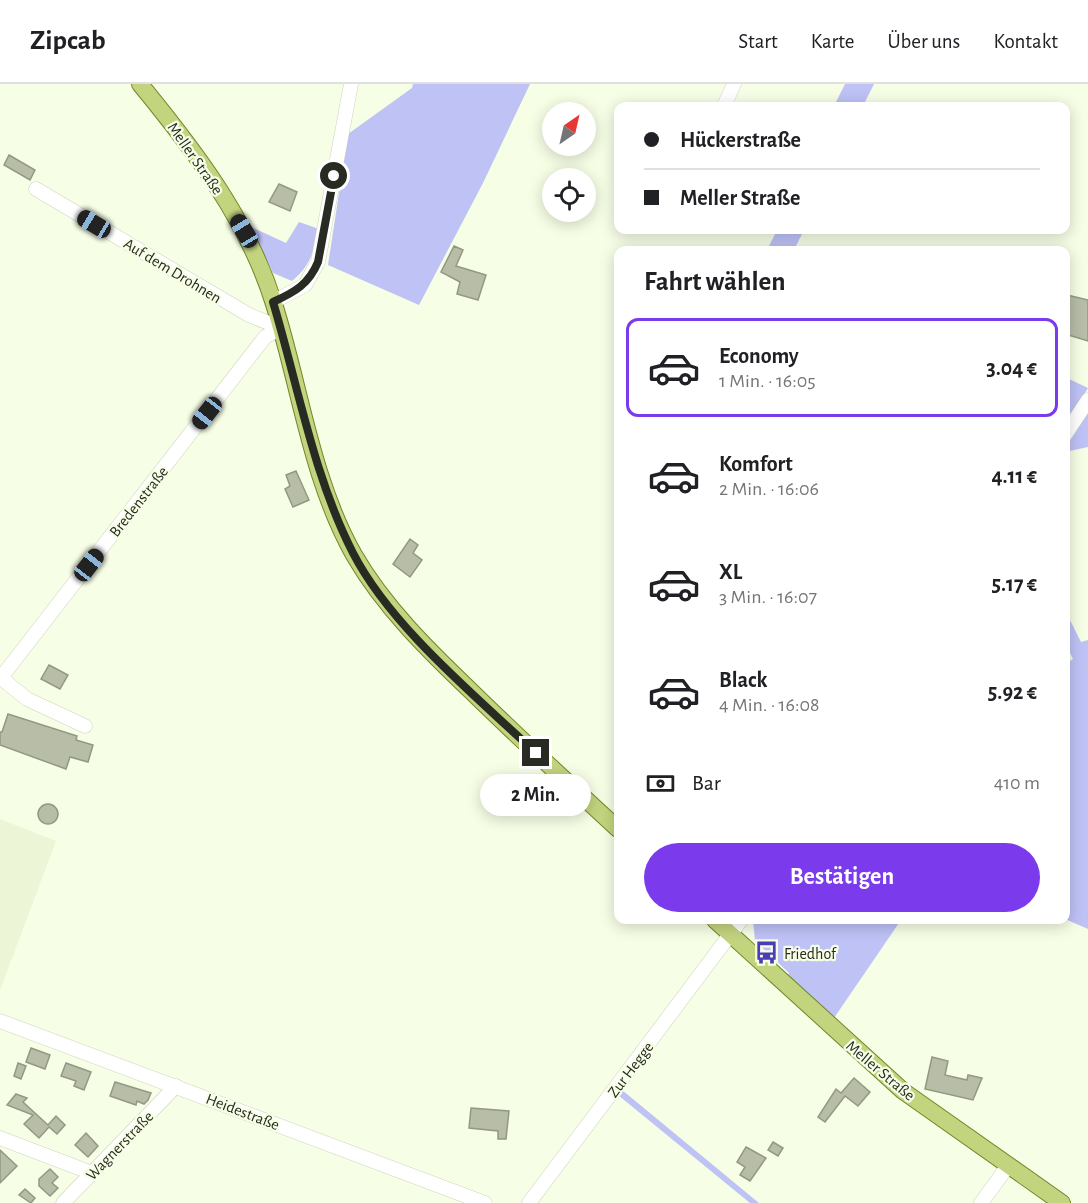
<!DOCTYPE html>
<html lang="de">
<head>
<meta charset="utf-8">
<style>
	:root { --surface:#fff; --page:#f2f2f2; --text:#202124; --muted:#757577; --line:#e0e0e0; --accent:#7c3aed }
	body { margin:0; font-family:"Alegreya Sans",sans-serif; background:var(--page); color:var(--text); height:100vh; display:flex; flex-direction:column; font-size:22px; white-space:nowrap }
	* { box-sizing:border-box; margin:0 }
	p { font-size:20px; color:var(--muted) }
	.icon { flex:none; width:33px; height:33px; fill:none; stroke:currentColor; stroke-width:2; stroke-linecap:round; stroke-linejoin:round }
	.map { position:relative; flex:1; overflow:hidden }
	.sheet { position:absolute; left:614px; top:162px; width:456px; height:678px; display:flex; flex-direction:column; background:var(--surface); border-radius:12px; box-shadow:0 3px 15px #0003 }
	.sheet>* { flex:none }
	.guide { position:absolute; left:614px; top:18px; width:456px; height:132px; border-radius:12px; box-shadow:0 3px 15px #0003; display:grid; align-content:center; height:132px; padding:0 30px; background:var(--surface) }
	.needle { width:39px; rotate:34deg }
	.fabs { position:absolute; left:542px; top:18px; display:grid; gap:12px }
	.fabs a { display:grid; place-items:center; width:54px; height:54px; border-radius:50%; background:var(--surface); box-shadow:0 3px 15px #0003; font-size:30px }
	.end { position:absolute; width:27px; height:27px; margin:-14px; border:8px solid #282b22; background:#fff; box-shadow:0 0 0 3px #fff }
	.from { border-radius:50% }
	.bubble { position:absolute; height:42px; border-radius:21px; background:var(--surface); box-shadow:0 3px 15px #0003; font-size:20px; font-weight:600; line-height:42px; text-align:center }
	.car { position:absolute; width:18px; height:36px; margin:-18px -9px; border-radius:8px; box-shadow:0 0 4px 2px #0007; background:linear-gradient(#222 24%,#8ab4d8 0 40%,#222 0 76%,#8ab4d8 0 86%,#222 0) }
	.guide b { display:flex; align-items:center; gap:21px; height:57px; font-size:22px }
	.guide b+b { border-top:2px solid var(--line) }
	.guide i { width:15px; height:15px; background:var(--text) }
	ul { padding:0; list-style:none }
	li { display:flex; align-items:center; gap:18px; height:99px; margin:0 12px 9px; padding:0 18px; border:3px solid transparent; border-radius:12px }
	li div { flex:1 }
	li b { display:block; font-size:22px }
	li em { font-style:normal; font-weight:600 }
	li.active { border-color:var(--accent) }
	li>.icon { width:54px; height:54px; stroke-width:1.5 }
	h2 { padding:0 30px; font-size:27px; line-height:72px }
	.pay { display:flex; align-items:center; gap:15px; height:66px; padding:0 30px; font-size:22px }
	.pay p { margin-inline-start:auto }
	.primary-button { display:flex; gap:12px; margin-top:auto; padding:12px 30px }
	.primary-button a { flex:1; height:69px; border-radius:36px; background:var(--accent); color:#fff; font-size:24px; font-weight:600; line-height:69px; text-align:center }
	header { display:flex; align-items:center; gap:36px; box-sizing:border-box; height:84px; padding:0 30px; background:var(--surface); border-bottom:2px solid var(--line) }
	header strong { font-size:28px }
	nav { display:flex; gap:33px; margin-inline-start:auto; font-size:21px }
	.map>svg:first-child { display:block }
</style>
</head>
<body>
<header>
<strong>Zipcab</strong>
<nav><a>Start</a><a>Karte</a><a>Über uns</a><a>Kontakt</a></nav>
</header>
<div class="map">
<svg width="1088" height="1119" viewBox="0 0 1088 1119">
	<rect width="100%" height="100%" fill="#f7fee6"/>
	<path fill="#ecf5d6" d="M 0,735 L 56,757 L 0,906 Z"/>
	<g fill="#bec2f5">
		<path d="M 413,0 L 530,0 L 483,99 L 419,221 L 328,181 L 348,50 L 412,4 Z"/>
		<path d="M 845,0 L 874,0 L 863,22 L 834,22 Z"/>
		<path d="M 299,138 L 319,145 C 314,168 310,182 292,197 L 273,189 L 251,143 L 286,159 Z"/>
		<path d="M 777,146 L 804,146 L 794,166 L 767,166 Z"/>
		<path d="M 1065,293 L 1088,304 L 1065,342 Z"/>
		<path d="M 1088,326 L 1088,363 L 1065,368 L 1065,364 Z"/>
		<path d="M 1065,526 L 1081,558 L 1088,556 L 1088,845 L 1065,835 L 1065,580 L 1073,575 L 1065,559 Z"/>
		<path d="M 753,836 L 901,836 L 834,934 L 787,892 L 789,889 L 755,857 Z"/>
		<path d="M 622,1006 L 759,1119 L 750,1119 L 618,1011 Z"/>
	</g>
	<g fill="#b7bda7" stroke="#929983" stroke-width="1.5">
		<path d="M 9,71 L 35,86 L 30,96 L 4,81 Z"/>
		<path d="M 279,100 L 297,108 L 290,127 L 269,118 Z"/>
		<path d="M 454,162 L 463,166 L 456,182 L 486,191 L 478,216 L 457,210 L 460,198 L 441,188 Z"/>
		<path d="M 1067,211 L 1088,216 L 1088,257 L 1065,250 Z"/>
		<path d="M 296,387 L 309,416 L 293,423 L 285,405 L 290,402 L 286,391 Z"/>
		<path d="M 410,455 L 418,461 L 413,469 L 422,476 L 410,493 L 393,480 Z"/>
		<path d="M 49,581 L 68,591 L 60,605 L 41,595 Z"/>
		<path d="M 8,630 L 77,652 L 76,656 L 93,661 L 88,678 L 70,673 L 66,685 L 0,661 L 0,648 L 2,648 Z"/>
		<circle cx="48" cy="730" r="10"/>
		<path d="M 31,964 L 50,971 L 45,985 L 26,978 Z"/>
		<path d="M 932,973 L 948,977 L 945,991 L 967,996 L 968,991 L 982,994 L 973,1016 L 925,1005 Z"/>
		<path d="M 18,979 L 26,982 L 21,995 L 14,992 Z"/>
		<path d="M 66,979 L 91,988 L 84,1006 L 74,1002 L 76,997 L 61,992 Z"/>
		<path d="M 854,994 L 870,1008 L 858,1022 L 845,1012 L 825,1038 L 818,1033 L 836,1005 L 841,1009 Z"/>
		<path d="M 115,998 L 151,1009 L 148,1016 L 144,1020 L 137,1017 L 136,1021 L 110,1012 Z"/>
		<path d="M 16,1010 L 27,1014 L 23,1018 L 48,1041 L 56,1032 L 65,1041 L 57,1050 L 49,1043 L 39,1054 L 24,1040 L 33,1031 L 7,1021 Z"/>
		<path d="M 471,1024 L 509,1027 L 506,1055 L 498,1055 L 498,1047 L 469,1044 Z"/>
		<path d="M 86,1049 L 98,1062 L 88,1073 L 75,1061 Z"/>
		<path d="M 773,1058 L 783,1064 L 778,1072 L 768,1066 Z"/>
		<path d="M 746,1063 L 766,1074 L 750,1097 L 740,1091 L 745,1083 L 737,1078 Z"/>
		<path d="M 0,1066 L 17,1082 L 0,1099 Z"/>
		<path d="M 50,1085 L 58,1093 L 52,1099 L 58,1104 L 50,1112 L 39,1102 L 39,1095 Z"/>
		<path d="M 25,1105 L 35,1114 L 31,1119 L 19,1111 Z"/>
	</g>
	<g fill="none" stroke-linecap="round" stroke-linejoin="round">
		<defs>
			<g id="minor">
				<path d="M 724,22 L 734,0"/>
				<path d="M 36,105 L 249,231 L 281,244"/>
				<path d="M 273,218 L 305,201 L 318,178 L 351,0"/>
				<path d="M 1065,351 L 1088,316"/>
				<path d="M 1,594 L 27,615 L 85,642"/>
				<path d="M 0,595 L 265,253 L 281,244"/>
				<path d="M 0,937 L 485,1119"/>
				<path d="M 0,1054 L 92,1089"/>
				<path d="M 63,1119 L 176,1002"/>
				<path d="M 529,1119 L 741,836"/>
				<path d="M 981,1119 L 1008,1082"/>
			</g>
			<g id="major">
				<path d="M 140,0 C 195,67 248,136 274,220 C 300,302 311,395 354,471 C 384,523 429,567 472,608 C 520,655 569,700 618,745"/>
				<path d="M 715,836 L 903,1007 L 1062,1119"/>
			</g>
		</defs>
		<use href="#minor" stroke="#cdd4bd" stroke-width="15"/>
		<use href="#major" stroke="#738627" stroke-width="18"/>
		<use href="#minor" stroke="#fff" stroke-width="14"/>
		<use href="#major" stroke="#c3d47f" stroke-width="16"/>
	</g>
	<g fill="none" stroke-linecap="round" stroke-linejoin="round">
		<path stroke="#282b22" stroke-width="8" d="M 334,92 L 318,178 C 309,200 295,208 273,218 C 298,301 313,391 353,469 C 391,543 476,612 536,669"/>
	</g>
	<defs>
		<symbol id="bus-bare" viewBox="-9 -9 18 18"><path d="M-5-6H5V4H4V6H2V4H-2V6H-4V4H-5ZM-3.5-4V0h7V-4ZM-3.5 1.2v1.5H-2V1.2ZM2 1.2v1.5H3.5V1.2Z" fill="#4b3db4" stroke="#f7fee6" stroke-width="2.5" paint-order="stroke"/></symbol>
	</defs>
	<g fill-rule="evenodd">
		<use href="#bus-bare" x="750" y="852" width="33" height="33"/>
	</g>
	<g text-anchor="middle" stroke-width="4.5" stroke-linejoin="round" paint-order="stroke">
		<g font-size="16" fill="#282b22" stroke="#f7fee6">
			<text transform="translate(196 74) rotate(55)" y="6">Meller Straße</text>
			<text transform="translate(173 186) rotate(31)" y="6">Auf dem Drohnen</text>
			<text transform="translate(138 417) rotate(-52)" y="6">Bredenstraße</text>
			<text transform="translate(630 985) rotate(-53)" y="6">Zur Hegge</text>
			<text transform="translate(881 986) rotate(40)" y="6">Meller Straße</text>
			<text transform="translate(243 1027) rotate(21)" y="6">Heidestraße</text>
			<text transform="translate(119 1061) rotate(-46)" y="6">Wagnerstraße</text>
		</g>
		<g font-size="16" fill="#282b22" stroke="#f7fee6" text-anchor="start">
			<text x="784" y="875">Friedhof</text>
		</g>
	</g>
</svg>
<div class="fabs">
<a><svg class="needle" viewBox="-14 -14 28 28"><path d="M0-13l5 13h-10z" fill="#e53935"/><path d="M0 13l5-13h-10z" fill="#757577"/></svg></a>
<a><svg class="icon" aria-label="locate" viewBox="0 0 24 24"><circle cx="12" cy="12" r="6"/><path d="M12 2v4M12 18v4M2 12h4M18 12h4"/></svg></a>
</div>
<i class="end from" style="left:334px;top:92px"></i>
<i class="end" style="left:536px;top:669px"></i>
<div class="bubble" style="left:480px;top:690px;width:111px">2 Min.</div>
<i class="car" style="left:94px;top:140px;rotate:301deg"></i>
<i class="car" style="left:244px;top:147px;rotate:329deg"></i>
<i class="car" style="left:207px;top:329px;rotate:218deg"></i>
<i class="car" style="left:89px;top:481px;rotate:38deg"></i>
<div class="guide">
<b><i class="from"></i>Hückerstraße</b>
<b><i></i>Meller Straße</b>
</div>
<section class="sheet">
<h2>Fahrt wählen</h2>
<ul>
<li class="active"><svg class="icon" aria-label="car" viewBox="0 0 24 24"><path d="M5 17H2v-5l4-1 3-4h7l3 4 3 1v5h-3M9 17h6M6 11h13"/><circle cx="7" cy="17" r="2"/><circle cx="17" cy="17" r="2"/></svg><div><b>Economy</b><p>1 Min. · 16:05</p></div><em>3.04 €</em></li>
<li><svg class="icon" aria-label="car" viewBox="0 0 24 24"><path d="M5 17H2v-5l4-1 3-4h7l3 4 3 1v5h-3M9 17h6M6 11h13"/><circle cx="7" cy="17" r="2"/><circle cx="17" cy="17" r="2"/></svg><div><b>Komfort</b><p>2 Min. · 16:06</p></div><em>4.11 €</em></li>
<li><svg class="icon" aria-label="car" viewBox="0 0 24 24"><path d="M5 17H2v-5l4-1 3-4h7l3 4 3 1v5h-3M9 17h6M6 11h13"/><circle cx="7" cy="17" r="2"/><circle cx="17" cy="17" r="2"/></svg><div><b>XL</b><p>3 Min. · 16:07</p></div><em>5.17 €</em></li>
<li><svg class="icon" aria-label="car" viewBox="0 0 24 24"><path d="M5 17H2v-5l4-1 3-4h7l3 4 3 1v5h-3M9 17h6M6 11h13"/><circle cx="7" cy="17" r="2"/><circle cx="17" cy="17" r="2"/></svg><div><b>Black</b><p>4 Min. · 16:08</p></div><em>5.92 €</em></li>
</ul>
<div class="pay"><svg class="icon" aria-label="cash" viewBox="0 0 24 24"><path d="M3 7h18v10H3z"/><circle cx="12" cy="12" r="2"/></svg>Bar<p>410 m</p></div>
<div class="primary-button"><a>Bestätigen</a></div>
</section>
</div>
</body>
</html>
